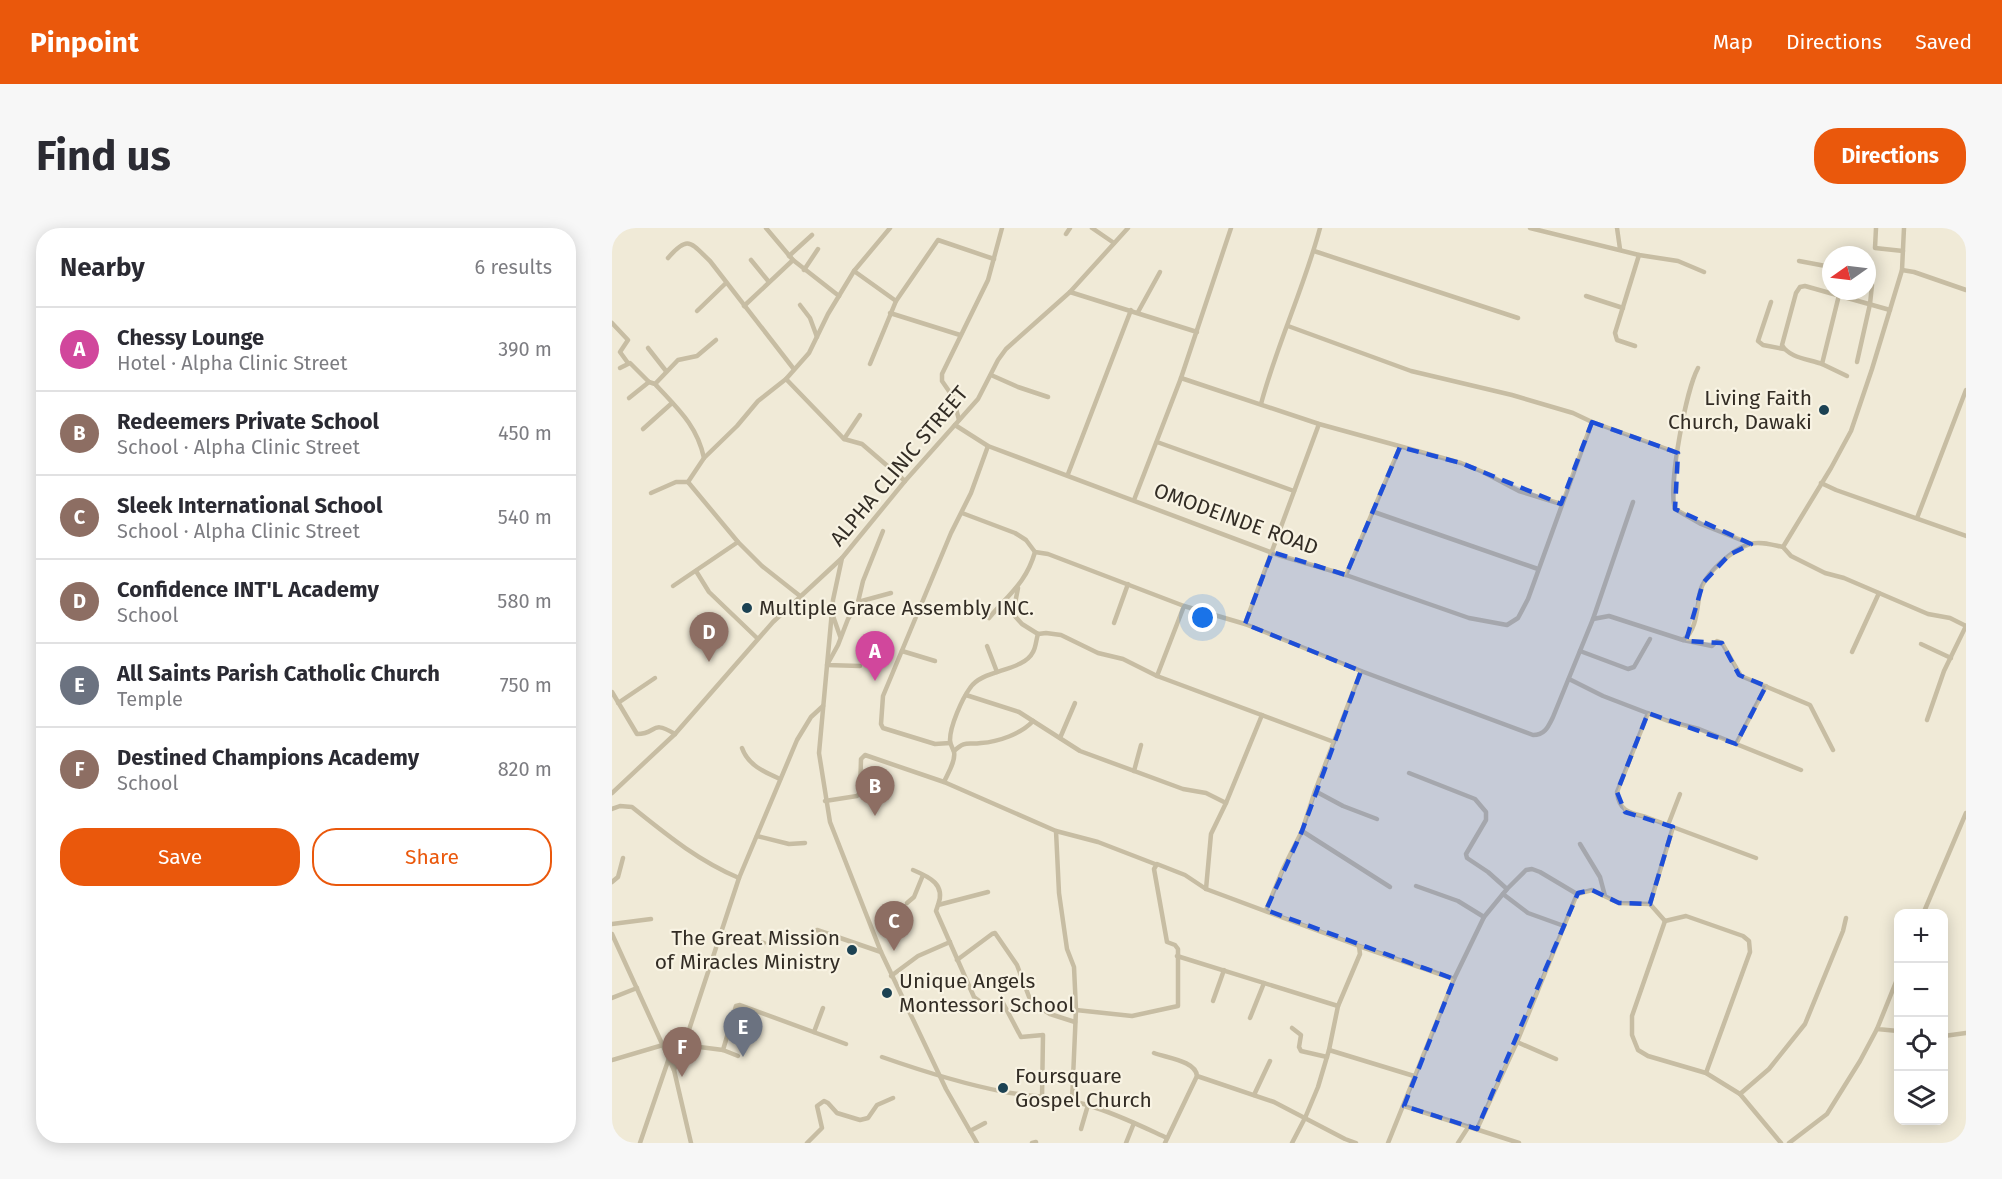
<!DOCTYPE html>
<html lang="en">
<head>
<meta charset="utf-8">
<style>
  body { margin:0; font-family:"Fira Sans",sans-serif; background:#f7f7f7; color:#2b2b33 }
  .controls { position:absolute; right:18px; bottom:18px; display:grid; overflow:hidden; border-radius:12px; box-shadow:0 3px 15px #0003 }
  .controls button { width:54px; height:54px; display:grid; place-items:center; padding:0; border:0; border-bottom:2px solid #e1e1e2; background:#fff; color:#2b2b33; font:30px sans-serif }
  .compass { position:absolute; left:1210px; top:18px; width:54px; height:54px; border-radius:50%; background:#fff; box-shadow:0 3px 15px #0003; rotate:256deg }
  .you { position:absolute; left:591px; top:390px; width:21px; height:21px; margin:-15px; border:4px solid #fff; border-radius:50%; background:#1a73e8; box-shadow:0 0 0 9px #1a73e833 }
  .badge { display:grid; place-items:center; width:39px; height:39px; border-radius:50%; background:#ea580c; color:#fff; font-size:20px; font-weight:700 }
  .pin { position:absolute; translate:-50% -50px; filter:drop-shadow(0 2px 3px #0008) }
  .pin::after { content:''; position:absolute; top:32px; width:21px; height:18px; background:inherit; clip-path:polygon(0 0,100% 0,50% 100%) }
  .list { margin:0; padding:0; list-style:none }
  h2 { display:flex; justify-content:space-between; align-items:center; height:78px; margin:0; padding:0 24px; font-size:26px }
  h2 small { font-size:20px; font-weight:400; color:#7c7c81 }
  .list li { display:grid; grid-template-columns:39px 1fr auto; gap:18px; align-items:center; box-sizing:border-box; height:84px; padding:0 24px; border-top:2px solid #e1e1e2 }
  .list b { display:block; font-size:22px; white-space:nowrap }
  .list p { margin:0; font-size:20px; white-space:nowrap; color:#7c7c81 }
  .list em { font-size:20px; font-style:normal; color:#7c7c81 }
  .actions { display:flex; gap:12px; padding:18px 24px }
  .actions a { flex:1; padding:14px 0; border:2px solid #ea580c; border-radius:24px; text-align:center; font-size:21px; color:#ea580c }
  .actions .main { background:#ea580c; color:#fff }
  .icon { flex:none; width:33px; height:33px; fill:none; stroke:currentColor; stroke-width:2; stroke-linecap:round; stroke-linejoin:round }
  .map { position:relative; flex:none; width:1354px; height:915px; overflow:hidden; border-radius:24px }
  header { display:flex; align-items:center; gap:36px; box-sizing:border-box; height:84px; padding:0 30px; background:#ea580c; color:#fff }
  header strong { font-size:28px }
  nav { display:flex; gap:33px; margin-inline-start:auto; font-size:21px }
  .intro { display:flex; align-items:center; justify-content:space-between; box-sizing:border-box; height:144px; padding:0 36px }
  h1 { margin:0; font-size:42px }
  .button { padding:15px 27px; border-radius:24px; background:#ea580c; color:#fff; font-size:21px; font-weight:700 }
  main { display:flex; gap:36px; padding:0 36px }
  aside { flex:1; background:#fff; border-radius:24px; box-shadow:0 3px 15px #0003 }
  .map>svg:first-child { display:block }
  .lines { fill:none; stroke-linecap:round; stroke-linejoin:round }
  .minor { stroke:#c7bda3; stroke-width:4.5 }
  .marked { fill:#1d4ed8; fill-opacity:0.2; stroke:#1d4ed8; stroke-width:4.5; stroke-dasharray:12 8; stroke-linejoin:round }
  .poi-dot { fill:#1c4253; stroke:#f8f3e3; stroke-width:2 }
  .labels { text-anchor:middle; stroke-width:4.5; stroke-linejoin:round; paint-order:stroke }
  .poi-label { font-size:21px; fill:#332d25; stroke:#f8f3e3; text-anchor:start }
  .street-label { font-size:21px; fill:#332d25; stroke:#f8f3e3 }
</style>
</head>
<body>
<header>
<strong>Pinpoint</strong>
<nav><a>Map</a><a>Directions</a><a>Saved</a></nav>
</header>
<div class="intro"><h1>Find us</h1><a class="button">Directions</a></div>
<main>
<aside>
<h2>Nearby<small>6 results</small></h2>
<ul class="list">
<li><span class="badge" style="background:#d1479c">A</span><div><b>Chessy Lounge</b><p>Hotel · Alpha Clinic Street</p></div><em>390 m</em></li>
<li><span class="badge" style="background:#8d6e63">B</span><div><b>Redeemers Private School</b><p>School · Alpha Clinic Street</p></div><em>450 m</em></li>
<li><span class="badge" style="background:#8d6e63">C</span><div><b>Sleek International School</b><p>School · Alpha Clinic Street</p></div><em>540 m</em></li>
<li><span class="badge" style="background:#8d6e63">D</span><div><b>Confidence INT'L Academy</b><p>School</p></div><em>580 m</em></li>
<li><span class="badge" style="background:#6b7280">E</span><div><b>All Saints Parish Catholic Church</b><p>Temple</p></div><em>750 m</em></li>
<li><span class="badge" style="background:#8d6e63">F</span><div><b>Destined Champions Academy</b><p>School</p></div><em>820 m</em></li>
</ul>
<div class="actions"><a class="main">Save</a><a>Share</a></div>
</aside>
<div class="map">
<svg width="1354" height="915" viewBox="0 0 1354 915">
  <rect width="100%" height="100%" fill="#f0ead7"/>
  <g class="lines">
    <!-- minor -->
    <g class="minor">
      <polyline points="154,0 181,32 227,68"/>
      <polyline points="480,0 502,15"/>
      <polyline points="918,0 1027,27 1066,33 1092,44"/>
      <polyline points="1005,0 1008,21"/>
      <polyline points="1264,0 1263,20 1291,23"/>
      <polyline points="454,6 458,0"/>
      <polyline points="702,23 906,90"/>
      <polyline points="177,28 200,7"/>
      <path d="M56,30C76,7 78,14 98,33L181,140"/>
      <polyline points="139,32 157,54"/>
      <polyline points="1187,33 1219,39"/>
      <polyline points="192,42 206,21"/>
      <polyline points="1290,42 1302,44 1354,62"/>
      <polyline points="242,43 284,73"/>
      <polyline points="458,64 585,104"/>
      <path d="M1227,67L1210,136C1197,131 1177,130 1170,117L1184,65L1188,59L1193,58L1278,82"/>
      <polyline points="974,68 1011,80"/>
      <polyline points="1159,74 1146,113 1151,117 1172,121"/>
      <polyline points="188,77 198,90 205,109"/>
      <polyline points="132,78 181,32"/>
      <polyline points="85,83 114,55"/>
      <polyline points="526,84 548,44"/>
      <polyline points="278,85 348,107"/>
      <polyline points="0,95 16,112 8,124 16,135"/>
      <polyline points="1023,118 1005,112 1003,105 1027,27"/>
      <polyline points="36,120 54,143"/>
      <polyline points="1245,134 1258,76 1260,57 1255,52"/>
      <polyline points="258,136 284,73 326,12 382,31"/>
      <polyline points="1210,136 1235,148"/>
      <path d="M8,140L18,135L37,154L43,156C65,180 85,197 92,230"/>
      <path d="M1086,140C1074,162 1056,257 1063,281L1089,296L1139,316"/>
      <polyline points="379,147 406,159 436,169"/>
      <polyline points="569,150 707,196 849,235 871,244 907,263 949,276"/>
      <polyline points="174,151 232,211 250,216 293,253"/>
      <polyline points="43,156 66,132 85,128 104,112"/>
      <polyline points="17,170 37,154"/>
      <path d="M649,176C665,116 692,60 708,0"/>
      <polyline points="347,192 341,169 330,153 330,146 376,52 390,0"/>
      <polyline points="980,194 1066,225"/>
      <polyline points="343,197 376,218 666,327 734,347 857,390 895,397 906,390 916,371 980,194 961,185 900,167 799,143 676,98"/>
      <polyline points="31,201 60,175"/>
      <polyline points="232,211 248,187"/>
      <polyline points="545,214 682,263"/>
      <polyline points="456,246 519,82"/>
      <polyline points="76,254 92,230 125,198 146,173 174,151 197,125 216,86 242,43 278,0"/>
      <polyline points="76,254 126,314 150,338 188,368"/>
      <polyline points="1209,255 1224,262 1354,308"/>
      <polyline points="39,265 64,254 76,254"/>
      <polyline points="522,272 569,150 619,0"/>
      <polyline points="762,284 926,341"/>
      <path d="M350,285L403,305L414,312L423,324L436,326L572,378L633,396L749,443L921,507C933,507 936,499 941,489L981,391L1021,274"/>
      <polyline points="1305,290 1354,162"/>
      <polyline points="1171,319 1219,240 1239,203 1260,141 1290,42 1292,0"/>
      <polyline points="84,343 97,364 145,410"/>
      <polyline points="734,347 788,219"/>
      <polyline points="61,358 126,314"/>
      <polyline points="406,360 401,386 410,396 426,406 434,405 449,407 486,425 511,431 545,448 722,514"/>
      <polyline points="246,374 279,365"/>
      <polyline points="221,388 228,408"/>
      <path d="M377,390C397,366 414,355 423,324"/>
      <polyline points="981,391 997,388 1071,412 1100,418 1105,413 1110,415 1129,448 1198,477 1221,522"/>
      <polyline points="502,395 516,356"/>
      <polyline points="633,396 707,196"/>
      <path d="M1071,412C1085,403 1085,379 1088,364C1092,346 1121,321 1138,316C1149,313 1161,317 1171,319L1179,328L1213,345L1232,350L1316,386L1338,390L1354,398"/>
      <polyline points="1309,416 1339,430"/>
      <polyline points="375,418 385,444"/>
      <polyline points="290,423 323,433"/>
      <polyline points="968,423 1016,441 1022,439 1038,411"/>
      <polyline points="1240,424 1267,365"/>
      <polyline points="248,438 215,437 226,417 236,391 246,374 251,353 271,303"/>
      <polyline points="545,448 572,378"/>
      <polyline points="957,451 991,468 1056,493 1087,501 1189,542"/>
      <path d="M0,464L25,506C46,506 38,491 63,506"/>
      <polyline points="354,467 407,484 468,523 571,561 594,565 614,575 599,606 594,661"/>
      <polyline points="6,475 43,450"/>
      <path d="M1036,485L1005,564C1007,583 1017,585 1034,589L1144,630"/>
      <polyline points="1315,492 1332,443 1354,398"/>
      <polyline points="448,510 463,475"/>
      <polyline points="338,515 323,516 271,500 269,496 271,468 339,305 359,265 376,218"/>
      <polyline points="1124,516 1154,458"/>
      <path d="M130,520C136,537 152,544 168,551"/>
      <path d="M342,523C354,512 355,517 369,515C386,514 409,506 421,493"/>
      <polyline points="522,543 529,517"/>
      <polyline points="797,545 863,571 874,584 874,592 854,626 855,630 876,644 895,661"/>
      <path d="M332,554C335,547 344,533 342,524C341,520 338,517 338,512C338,498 350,471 358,460C370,441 411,444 421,424C424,419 424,412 426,406"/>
      <polyline points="703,563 731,578 765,591"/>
      <polyline points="0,565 63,506 161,394 230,330"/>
      <polyline points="213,573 245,568 248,565 249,531 253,527 332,554 444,603 486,614 543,636"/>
      <polyline points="614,575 650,487"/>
      <path d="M0,581L8,578L20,579C55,607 85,632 127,650"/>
      <polyline points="1056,597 1068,566"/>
      <polyline points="444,603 447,665 455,721 462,739 464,782 460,873"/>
      <polyline points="690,603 778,659"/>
      <polyline points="145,608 177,616 193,615"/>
      <polyline points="968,616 988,649 993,668"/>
      <path d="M301,642C318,649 334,657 326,677"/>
      <polyline points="0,654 6,649 11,630"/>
      <polyline points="804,658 846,673 872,689"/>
      <polyline points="376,664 326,677 324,683 362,769 374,778 390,773 409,809 431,807 430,871"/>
      <polyline points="891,666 916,685 952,698"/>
      <polyline points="295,675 302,669 311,647"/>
      <polyline points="654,682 671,641 690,603 703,563 749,443"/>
      <polyline points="1311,686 1354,585"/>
      <polyline points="1053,693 1020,788 1020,807 1026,822 1036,828 1094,845 1128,866"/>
      <polyline points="1053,693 1074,688 1131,708 1137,713 1138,724 1094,845"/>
      <polyline points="1053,693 1038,676 1061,599"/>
      <polyline points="0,696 39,691"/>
      <polyline points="205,702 269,724"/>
      <polyline points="109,705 152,715"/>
      <polyline points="0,706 62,842 79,915"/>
      <polyline points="565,728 726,778"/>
      <polyline points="345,732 380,706 383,705 405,737 419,774 438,786 463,794"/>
      <polyline points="279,748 306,728 338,714"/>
      <polyline points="1286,749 1265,801 1286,803"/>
      <polyline points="0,770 25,760"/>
      <polyline points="601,773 612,742"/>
      <polyline points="464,782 520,788 566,778 566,721 563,717 555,714 542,641 545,636 573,647 594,661 747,718 842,751"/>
      <polyline points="638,790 652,755"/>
      <polyline points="680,800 689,807 687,819 689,823 715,829"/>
      <polyline points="202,804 211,780"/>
      <polyline points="1332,808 1354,805"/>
      <polyline points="905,814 944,831"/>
      <polyline points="72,817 111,822 126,828"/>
      <polyline points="111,822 124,778 128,777 234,816"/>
      <polyline points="717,822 802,848"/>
      <path d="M542,825C555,830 584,833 585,848L553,915"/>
      <path d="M270,829C310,843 351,856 393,864C420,869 449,869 475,877C503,885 529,898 555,910"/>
      <polyline points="0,832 51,817"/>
      <polyline points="62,842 72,817 127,650 185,512 199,489 211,478"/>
      <polyline points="585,848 662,874 733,911 744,915"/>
      <polyline points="642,867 658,833"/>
      <polyline points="792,878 907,915"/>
      <polyline points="469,901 476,877"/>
      <polyline points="865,901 905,814 965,666 980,662 1007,675 1038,676"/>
      <polyline points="358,903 373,895"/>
      <polyline points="28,915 57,830"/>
      <polyline points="195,915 210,900 205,878 212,873 216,875 225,885 248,892 256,890 265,877 281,870"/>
      <polyline points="365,915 334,861 269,724 218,594 207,525 221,372 230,330 293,253 366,171 386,132 394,121 458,64 516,0"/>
      <polyline points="420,915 424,914"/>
      <polyline points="514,915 522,895"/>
      <polyline points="680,915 693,890 706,859 717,822 726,778 748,726 747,718"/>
      <polyline points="776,915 842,751 872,689 895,661 914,642 920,641 928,644 965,666"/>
      <polyline points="846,915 857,898"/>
      <polyline points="1169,915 1128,866 1157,841 1193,796 1231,703 1234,690"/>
      <polyline points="1177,915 1215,886 1248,833 1265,801"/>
    </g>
  </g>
  <!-- marked area -->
  <path class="marked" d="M980,194L1066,225L1063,281L1139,316L1117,327L1091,355L1074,413L1110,415L1127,447L1154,458L1124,516L1036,485L1005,564L1013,584L1061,599L1038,676L1007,675L980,662L966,665L865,901L792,878L842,751L654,682L690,603L749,443L633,396L660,324L734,347L788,219L849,235L949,276Z"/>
  <!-- markers -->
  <g class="poi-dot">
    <circle cx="1212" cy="182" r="6"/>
    <circle cx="135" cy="380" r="6"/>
    <circle cx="240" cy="722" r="6"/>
    <circle cx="275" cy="765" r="6"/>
    <circle cx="391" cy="860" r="6"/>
  </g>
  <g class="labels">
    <!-- poi labels -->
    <g class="poi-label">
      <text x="1200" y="177" text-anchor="end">Living Faith<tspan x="1200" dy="24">Church, Dawaki</tspan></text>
      <text x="147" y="387">Multiple Grace Assembly INC.</text>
      <text x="228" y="717" text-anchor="end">The Great Mission<tspan x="228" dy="24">of Miracles Ministry</tspan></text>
      <text x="287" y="760">Unique Angels<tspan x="287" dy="24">Montessori School</tspan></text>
      <text x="403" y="855">Foursquare<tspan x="403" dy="24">Gospel Church</tspan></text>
    </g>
    <!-- street labels -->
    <g class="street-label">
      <text transform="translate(287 238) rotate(-50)" y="7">ALPHA CLINIC STREET</text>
      <text transform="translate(624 291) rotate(20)" y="7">OMODEINDE ROAD</text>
    </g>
  </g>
</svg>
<div class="controls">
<button>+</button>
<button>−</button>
<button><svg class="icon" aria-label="locate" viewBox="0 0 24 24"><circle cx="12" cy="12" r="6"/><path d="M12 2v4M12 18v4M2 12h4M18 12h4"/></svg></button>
<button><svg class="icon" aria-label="layers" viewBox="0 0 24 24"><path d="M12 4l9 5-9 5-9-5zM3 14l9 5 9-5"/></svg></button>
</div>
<svg class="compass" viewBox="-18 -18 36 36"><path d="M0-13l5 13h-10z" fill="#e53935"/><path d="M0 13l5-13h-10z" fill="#7c7c81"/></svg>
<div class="you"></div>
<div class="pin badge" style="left:263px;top:453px;background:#d1479c">A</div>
<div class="pin badge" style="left:263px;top:588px;background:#8d6e63">B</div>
<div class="pin badge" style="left:282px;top:723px;background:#8d6e63">C</div>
<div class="pin badge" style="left:97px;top:434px;background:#8d6e63">D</div>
<div class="pin badge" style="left:131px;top:829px;background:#6b7280">E</div>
<div class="pin badge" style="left:70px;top:849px;background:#8d6e63">F</div>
</div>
</main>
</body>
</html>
